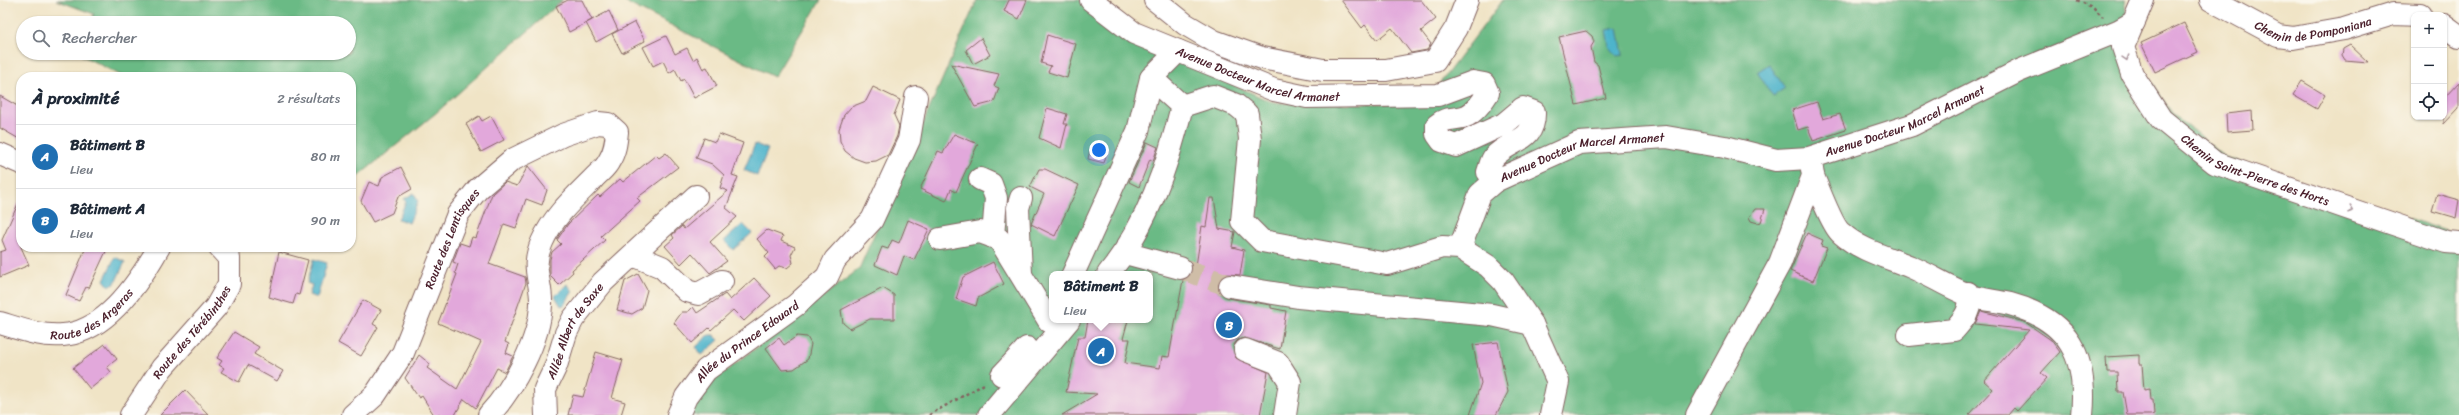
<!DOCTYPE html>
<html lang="fr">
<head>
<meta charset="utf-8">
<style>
  body { margin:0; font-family:Sriracha,sans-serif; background:#f6f6f7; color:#1f2937 }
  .controls { position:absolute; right:12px; top:12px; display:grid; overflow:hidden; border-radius:8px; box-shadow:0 1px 3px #0004 }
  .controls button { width:36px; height:36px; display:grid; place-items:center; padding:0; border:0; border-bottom:1px solid #e0e1e3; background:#fff; color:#1f2937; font:20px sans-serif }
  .you { position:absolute; left:1099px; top:150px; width:14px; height:14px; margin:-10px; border:3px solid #fff; border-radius:50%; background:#1a73e8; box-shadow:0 0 0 6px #1a73e833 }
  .badge { display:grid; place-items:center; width:26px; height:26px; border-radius:50%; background:#1f6fb2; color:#fff; font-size:13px; font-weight:700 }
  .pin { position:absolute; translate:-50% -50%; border:2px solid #fff; box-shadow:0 1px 4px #0006 }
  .popup { position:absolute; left:1049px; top:271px; width:104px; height:52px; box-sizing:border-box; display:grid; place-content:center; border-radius:8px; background:#fff; filter:drop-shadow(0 1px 3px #0005); font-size:13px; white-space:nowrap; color:#747a83 }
  .popup b { font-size:15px; color:#1f2937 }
  .popup::after { content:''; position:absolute; left:50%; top:100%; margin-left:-8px; border:8px solid transparent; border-top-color:#fff }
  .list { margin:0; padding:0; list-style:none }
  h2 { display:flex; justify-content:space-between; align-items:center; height:52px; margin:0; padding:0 16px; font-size:17px }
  h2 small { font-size:13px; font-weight:400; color:#747a83 }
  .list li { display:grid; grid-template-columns:26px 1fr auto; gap:12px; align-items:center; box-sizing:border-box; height:64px; padding:0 16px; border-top:1px solid #e0e1e3 }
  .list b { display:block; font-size:15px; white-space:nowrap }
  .list p { margin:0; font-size:13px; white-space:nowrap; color:#747a83 }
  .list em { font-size:13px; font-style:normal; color:#747a83 }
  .icon { flex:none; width:22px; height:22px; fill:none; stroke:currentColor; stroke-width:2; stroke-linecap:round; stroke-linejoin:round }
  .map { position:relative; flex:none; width:2459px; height:415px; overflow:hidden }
  .search { position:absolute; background:#fff; box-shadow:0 1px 3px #0004; left:16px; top:16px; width:340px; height:44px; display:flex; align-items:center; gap:10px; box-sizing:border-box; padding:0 14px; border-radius:22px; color:#747a83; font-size:15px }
  .panel { position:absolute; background:#fff; box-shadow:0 1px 3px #0004; left:16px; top:72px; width:340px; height:180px; border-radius:16px }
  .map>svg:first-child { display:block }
  .forest { fill:#6bba85; stroke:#5a6c58; fill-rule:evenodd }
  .water { fill:#4db4cb; stroke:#4c6a7b }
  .building { fill:#e2a8db }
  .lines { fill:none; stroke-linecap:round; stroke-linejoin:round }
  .minor-tunnel { stroke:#cfbda7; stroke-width:22; stroke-dasharray:22 11; stroke-linecap:butt }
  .minor-casing { stroke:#846461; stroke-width:24 }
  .path { stroke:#846461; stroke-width:2.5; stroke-dasharray:3 3; stroke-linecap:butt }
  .minor { stroke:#fff; stroke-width:22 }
  .oneway { stroke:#ae9aa0 }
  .labels { text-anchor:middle; stroke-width:3; stroke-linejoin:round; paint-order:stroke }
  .street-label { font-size:12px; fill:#4a1f2b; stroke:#fbf7ec }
</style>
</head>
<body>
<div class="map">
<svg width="2459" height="415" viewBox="0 0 2459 415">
  <rect width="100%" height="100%" fill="#fbf7ec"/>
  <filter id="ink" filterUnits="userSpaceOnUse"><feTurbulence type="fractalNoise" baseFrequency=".025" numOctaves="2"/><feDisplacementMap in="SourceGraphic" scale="8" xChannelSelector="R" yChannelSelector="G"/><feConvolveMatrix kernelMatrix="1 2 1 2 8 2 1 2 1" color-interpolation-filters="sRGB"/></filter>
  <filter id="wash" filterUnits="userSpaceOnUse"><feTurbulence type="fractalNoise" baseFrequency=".012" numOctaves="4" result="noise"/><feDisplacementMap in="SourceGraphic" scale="16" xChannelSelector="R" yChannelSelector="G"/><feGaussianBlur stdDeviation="0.9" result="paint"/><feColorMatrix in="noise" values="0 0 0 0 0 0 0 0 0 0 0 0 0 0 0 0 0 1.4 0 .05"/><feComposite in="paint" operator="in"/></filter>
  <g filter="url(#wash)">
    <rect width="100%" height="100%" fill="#f0e4c6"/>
    <!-- forest -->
    <g class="forest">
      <polygon points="56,0 563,0 436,113 351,182 351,77 124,77 81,55 81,53 349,53 349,23 91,23 94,14"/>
      <polygon points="621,0 821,0 774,77"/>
      <path d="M977,0H1080L1131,39L1274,103L1424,104L1503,0H2125L2133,46L2142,68L2172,113L2225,157L2449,232L2459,233V415H690L701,390L859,269ZM1052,274H1150V320H1052Z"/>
    </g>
    <!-- water -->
    <g class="water">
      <polygon points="1618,28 1623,55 1617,56 1609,46 1606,30"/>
      <polygon points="1769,64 1785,88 1773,96 1757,72"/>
      <polygon points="755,144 768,149 757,176 744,170"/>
      <polygon points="414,193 418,202 409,223 398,219 406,202 404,199"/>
      <polygon points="743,224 752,233 733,250 724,241"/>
      <polygon points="115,257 125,262 114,285 111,284 109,286 104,280"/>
      <polygon points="314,259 327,263 317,298 309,295 312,285 307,283"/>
      <polygon points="567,284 573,291 564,305 561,306 555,296"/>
      <polygon points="709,335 714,335 719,340 702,355 696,347"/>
    </g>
    <g id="blocks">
      <!-- building -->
      <g class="building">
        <polygon points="568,0 582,0 592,20 569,32 556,6"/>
        <polygon points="1009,0 1027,0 1019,19 1004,11"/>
        <polygon points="1341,0 1421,0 1436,19 1421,31 1431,44 1427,50 1411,53 1392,28 1377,40 1365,25 1362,28"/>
        <polygon points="609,11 618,30 596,42 586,23"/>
        <polygon points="635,22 645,41 622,53 612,34"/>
        <polygon points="2184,23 2198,52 2155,72 2141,43"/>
        <polygon points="1586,31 1592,36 1594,42 1591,47 1594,62 1598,65 1606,98 1576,105 1559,37"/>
        <polygon points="1047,35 1076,44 1067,78 1048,72 1051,66 1041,63"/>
        <polygon points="666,36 675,54 687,48 693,60 697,57 703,69 707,67 717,86 694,98 684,79 681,81 675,69 669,73 663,61 653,66 643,47"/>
        <polygon points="981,38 990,55 973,64 966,50"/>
        <polygon points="2350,45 2368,62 2345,60 2342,55 2343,49"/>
        <polygon points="951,64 999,74 994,86 999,88 994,102 975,107"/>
        <polygon points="2302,81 2325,95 2317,109 2293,95"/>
        <polygon points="2459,82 2459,108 2444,124 2444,98"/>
        <polygon points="873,87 900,100 894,115 899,126 897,136 888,155 876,161 865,162 854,158 845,151 840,141 839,129 844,115 851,107 866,101"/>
        <polygon points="0,96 21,108 21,140 0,128"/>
        <polygon points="1817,102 1823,119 1840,114 1846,130 1813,141 1808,127 1798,130 1792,110"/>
        <polygon points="1047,108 1067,114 1064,124 1067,124 1061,148 1039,138"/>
        <polygon points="2252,111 2253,130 2227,132 2226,114"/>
        <polygon points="479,116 482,121 491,116 504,140 481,152 466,124"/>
        <polygon points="719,134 743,143 732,175 738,177 726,208 737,217 710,242 727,261 710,273 692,253 681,264 665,246 674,238 672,235 682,226 684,229 728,191 720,188 724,175 712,164 696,158 704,138 715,142"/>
        <polygon points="954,134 978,144 956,192 951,189 946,201 920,189 938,151 943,153"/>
        <polygon points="1147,142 1158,147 1153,161 1150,159 1139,187 1129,182"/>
        <polygon points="1091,144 1108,148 1104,163 1088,159"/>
        <polygon points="666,153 678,167 637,198 640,201 601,236 605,240 572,270 573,272 559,285 550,276 550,259 552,252 561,244 557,240 568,224 598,195 600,197 620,179 623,182 656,155 659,158"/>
        <polygon points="528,166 547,190 542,205 526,199 516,228 504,224 489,264 525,277 526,283 505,342 509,344 506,353 513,356 505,372 497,368 476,408 464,399 455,415 434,415 422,396 419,398 405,378 419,355 430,364 427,368 457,389 481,342 438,323 457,274 455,273 458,264 453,262 460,243 469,246 472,237 476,238 492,194 505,182 517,186"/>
        <polygon points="401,167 412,189 398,197 392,213 373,222 361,201 369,182 379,186 382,177"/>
        <polygon points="1039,169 1045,169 1079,185 1055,236 1031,224 1044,194 1030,187"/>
        <polygon points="2437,194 2459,200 2456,218 2432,211"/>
        <polygon points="21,197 21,247 29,265 0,277 0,252 6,250 2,240"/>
        <polygon points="1210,198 1214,198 1219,229 1235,232 1232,247 1244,250 1240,275 1226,274 1221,278 1218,284 1218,291 1228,298 1271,305 1271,308 1286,311 1280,349 1244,338 1238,340 1233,346 1236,358 1268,372 1260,415 1062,415 1097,394 1066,392 1078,337 1085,337 1088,320 1128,320 1123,339 1130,339 1125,363 1160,368 1162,356 1169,357 1183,280 1192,272 1195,273 1202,226 1206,227"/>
        <polygon points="1755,209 1765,209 1761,222 1758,223 1751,221 1749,217"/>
        <polygon points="908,220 929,229 914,260 904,256 897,275 875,265 882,247 888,249 892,240 899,243"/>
        <polygon points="767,230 783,236 781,241 795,247 791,255 793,263 787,268 779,266 775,269 765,257 769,253 757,239"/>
        <polygon points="1807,233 1823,240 1821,246 1827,248 1813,281 1790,271"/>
        <polygon points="86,247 108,247 89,288 86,287 79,301 66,295"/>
        <polygon points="279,252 308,260 299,295 296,294 293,304 269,297"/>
        <polygon points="993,262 1004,284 978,298 976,306 956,299 963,277"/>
        <polygon points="638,274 647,290 642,308 632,314 617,310 625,281"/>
        <polygon points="754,278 771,296 744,321 733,310 711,330 709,328 692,343 674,323 682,312 688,312 693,307 697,313 725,294 730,300"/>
        <polygon points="883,288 894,295 894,319 870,319 850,329 843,323 841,310"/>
        <polygon points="363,300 381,310 373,324 378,327 361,356 338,343"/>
        <polygon points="1981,311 2025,322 2051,340 2060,352 2041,373 2047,378 2017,411 2014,408 2008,415 1969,415 1993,389 1984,381 2029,330 1975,324"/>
        <polygon points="234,332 259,347 254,354 283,371 277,381 248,365 239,382 221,372 224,368 219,365 222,361 217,358"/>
        <polygon points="797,336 807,337 811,344 808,359 794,369 782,370 766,348 779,338 784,345"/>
        <polygon points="1498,342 1508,392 1496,415 1470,415 1481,383 1473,345"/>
        <polygon points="105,344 117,359 107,367 111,372 90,389 73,368"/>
        <polygon points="596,352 623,360 612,398 625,402 621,415 568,415 573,395 583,397"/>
        <polygon points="2139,355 2139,364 2142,364 2144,390 2150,389 2151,400 2153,400 2154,414 2151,415 2127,415 2123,392 2118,392 2117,372 2107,372 2106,357"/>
        <polygon points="185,390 209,415 160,415"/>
      </g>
    </g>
  </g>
  <g filter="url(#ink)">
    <use href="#blocks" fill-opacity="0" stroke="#846461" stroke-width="1"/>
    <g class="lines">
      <!-- minor-tunnel -->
      <polyline class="minor-tunnel" points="1180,268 1230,286"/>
      <!-- minor casing -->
      <g class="minor-casing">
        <g id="minor">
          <path id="s1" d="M1091,0L1134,33L1274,90L1307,97L1438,95L1473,82L1484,84L1488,93C1483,101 1473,115 1463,117C1452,120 1446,117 1437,125V134L1442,141L1456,146L1504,124L1523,108L1534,112C1535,143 1510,139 1494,157C1491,160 1490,167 1488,172L1495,181L1579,143L1666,137L1725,147L1776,160L1809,158L1912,125L2019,71L2118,31L2134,22"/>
          <polyline points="1155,0 1185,24 1214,41 1262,58 1323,70 1386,70 1435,61 1456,28 1467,0"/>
          <path id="s2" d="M2143,0L2123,47L2132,74L2161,119L2215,163L2446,242L2459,243"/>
          <path id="s3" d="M2211,0L2278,36L2293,38L2344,29L2393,14L2420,15"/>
          <polyline points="2444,25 2459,36"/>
          <polyline points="1182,106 1213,96 1236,105 1247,114 1250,139 1242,221 1262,241 1387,264 1442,247 1460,248 1488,266 1503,281 1532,324 1558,382 1551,415"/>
          <polyline points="0,154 21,163"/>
          <path d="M1813,176C1818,188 1833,227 1841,233C1861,251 1887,257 1911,267C1932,276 1953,290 1974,297C1986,300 1998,301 2010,304C2069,320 2088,357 2082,415"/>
          <polyline points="980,179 991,184 996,198 993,237"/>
          <polyline points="1021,198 1018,208 1021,274"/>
          <polyline points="940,239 980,232 999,239 1049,321"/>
          <polyline points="1460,248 1480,194 1495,181"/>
          <polyline points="1125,253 1180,268"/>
          <polyline points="633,255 662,267 687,291 698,294 722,281"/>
          <polyline points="1073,274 1138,131 1151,78 1178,51"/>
          <path d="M1108,274C1147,226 1168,165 1182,106L1151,78"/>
          <polyline points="1230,286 1298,297 1492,315 1532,324"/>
          <path id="s4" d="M0,323C20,329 41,337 63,335C106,332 140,281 159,247"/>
          <path d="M1909,335L1954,330C1964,319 1973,309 1968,293"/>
          <polyline points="1245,350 1278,363 1290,382 1285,415"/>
          <polyline points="1002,375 1027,348"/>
          <path id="s5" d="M131,415L162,368L216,307L229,284V258L219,247"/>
          <path id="s6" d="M353,415L375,395L403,353L458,214L478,189L512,160L563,135L598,123L608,124L617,132C616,142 615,152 609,161C606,168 598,173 593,179C574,198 553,217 542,242C530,269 542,280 541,304C540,340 513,389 489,415"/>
          <path id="s7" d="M546,415L545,389L556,366L566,333L573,319L603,282L696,196"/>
          <path id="s8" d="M678,415L686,397L706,370L796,305L827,277L835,260L872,220L909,140L916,97"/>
          <polyline points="989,415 1069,320"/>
          <polyline points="1697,415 1780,263 1813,176 1812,169"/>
        </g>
      </g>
      <!-- path -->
      <g class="path">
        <polyline points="2077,0 2094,8 2103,17"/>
        <polyline points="929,415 986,383"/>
      </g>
      <!-- minor -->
      <use href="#minor" class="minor"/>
    </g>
    <!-- one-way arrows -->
    <defs><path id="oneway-chevron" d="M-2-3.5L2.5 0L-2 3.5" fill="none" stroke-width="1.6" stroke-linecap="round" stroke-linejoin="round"/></defs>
    <g class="oneway">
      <use href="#oneway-chevron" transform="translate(2126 58) rotate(72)"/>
      <use href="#oneway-chevron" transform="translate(2351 210) rotate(19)"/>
    </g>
  </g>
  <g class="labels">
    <!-- street labels -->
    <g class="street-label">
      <text dy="4" stroke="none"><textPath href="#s3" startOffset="111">Chemin de Pomponiana</textPath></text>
      <text dy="4" stroke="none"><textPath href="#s1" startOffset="186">Avenue Docteur Marcel Armanet</textPath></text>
      <text dy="4" stroke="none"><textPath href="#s1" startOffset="1133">Avenue Docteur Marcel Armanet</textPath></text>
      <text dy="4" stroke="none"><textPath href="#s1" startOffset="797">Avenue Docteur Marcel Armanet</textPath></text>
      <text dy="4" stroke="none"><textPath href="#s2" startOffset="242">Chemin Saint-Pierre des Horts</textPath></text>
      <text dy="4" stroke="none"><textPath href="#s6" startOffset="205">Route des Lentisques</textPath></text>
      <text dy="4" stroke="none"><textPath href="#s4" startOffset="100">Route des Argeras</textPath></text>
      <text dy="4" stroke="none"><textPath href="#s5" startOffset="103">Route des Térébinthes</textPath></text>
      <text dy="4" stroke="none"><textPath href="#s7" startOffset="92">Allée Albert de Saxe</textPath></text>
      <text dy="4" stroke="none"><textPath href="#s8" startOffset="103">Allée du Prince Edouard</textPath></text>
    </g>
  </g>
</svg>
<div class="controls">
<button>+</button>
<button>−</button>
<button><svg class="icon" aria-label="locate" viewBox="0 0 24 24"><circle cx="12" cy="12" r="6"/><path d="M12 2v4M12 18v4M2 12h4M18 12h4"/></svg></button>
</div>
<div class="you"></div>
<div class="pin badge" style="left:1101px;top:351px">A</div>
<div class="popup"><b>Bâtiment B</b>Lieu</div>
<div class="pin badge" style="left:1229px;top:325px">B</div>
<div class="search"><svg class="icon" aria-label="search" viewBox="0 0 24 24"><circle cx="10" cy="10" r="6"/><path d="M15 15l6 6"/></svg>Rechercher</div>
<section class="panel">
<h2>À proximité<small>2 résultats</small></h2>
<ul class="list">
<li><span class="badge">A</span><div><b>Bâtiment B</b><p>Lieu</p></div><em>80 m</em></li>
<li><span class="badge">B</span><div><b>Bâtiment A</b><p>Lieu</p></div><em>90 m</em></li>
</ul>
</section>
</div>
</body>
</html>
